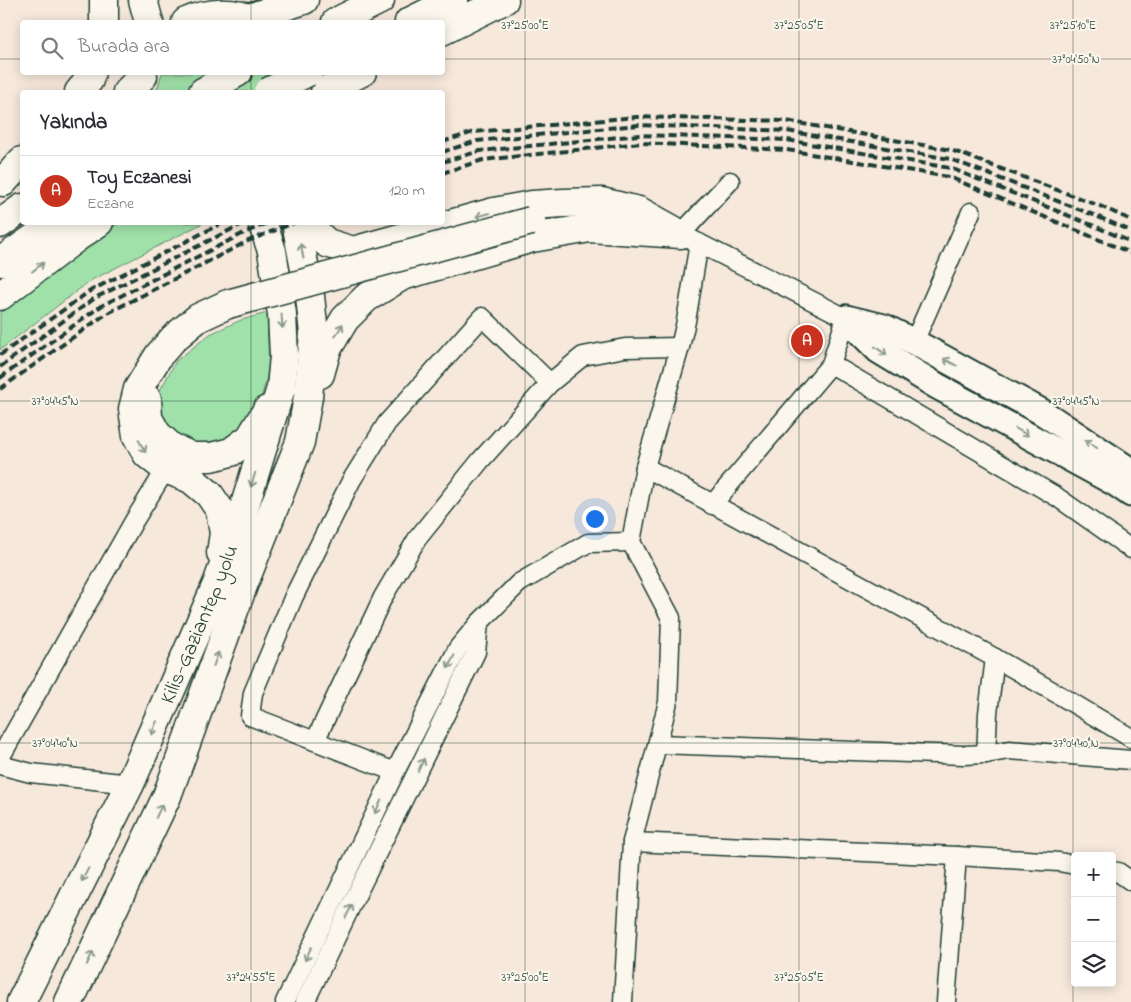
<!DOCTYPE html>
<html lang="tr">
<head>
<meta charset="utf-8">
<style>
  body { margin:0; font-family:"Indie Flower",sans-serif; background:#f2f2f3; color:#2b2b33 }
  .controls { position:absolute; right:15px; bottom:15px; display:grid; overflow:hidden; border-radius:5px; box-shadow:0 2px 12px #0003 }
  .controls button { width:45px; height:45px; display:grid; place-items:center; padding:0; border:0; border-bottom:1px solid #e1e1e2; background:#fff; color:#2b2b33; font:25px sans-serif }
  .you { position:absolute; left:594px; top:518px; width:18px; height:18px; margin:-12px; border:4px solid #fff; border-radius:50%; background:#1a73e8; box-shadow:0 0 0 8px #1a73e833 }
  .badge { display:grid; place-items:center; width:32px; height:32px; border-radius:50%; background:#c8321e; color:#fff; font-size:16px; font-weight:700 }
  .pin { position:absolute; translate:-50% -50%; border:2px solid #fff; box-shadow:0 1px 5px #0006 }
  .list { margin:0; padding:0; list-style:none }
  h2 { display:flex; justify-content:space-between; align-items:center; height:65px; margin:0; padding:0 20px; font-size:21px }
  h2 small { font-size:16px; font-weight:400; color:#7c7c81 }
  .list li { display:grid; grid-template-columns:32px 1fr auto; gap:15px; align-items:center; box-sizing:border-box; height:70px; padding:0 20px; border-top:1px solid #e1e1e2 }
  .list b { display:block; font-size:19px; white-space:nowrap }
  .list p { margin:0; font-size:16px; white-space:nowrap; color:#7c7c81 }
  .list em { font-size:16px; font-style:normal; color:#7c7c81 }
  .icon { flex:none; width:28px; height:28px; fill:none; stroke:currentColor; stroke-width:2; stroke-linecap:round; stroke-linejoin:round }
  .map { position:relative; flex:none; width:1131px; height:1002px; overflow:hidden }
  .search { position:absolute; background:#fff; box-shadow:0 2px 12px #0003; left:20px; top:20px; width:425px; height:55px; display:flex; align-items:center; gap:12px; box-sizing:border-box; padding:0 18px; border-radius:5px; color:#7c7c81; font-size:19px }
  .panel { position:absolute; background:#fff; box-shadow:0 2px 12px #0003; left:20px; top:90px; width:425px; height:135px; border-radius:5px }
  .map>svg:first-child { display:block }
  .green { fill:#a0e0a9; stroke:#608e6e }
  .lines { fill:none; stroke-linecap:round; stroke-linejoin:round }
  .street-casing { stroke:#1f3d34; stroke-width:21 }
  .secondary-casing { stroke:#1f3d34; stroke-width:29 }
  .primary-casing { stroke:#1f3d34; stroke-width:31 }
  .highway-casing { stroke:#1f3d34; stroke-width:31 }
  .street { stroke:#fbf7ec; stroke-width:18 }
  .secondary { stroke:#fbf7ec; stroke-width:25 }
  .primary { stroke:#fbf7ec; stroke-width:28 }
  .highway { stroke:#fbf7ec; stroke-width:28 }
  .rail { stroke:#1f3d34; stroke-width:4; stroke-dasharray:8 4; stroke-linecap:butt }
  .highway-bridge-casing { stroke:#1f3d34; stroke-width:31; stroke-linecap:butt }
  .highway-bridge { stroke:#fbf7ec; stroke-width:28 }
  .oneway { stroke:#8d9a90 }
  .ticks { fill:none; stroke:#1f3d34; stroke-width:1; stroke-opacity:0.45 }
  .labels { text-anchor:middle; stroke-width:4; stroke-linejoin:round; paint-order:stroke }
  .street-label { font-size:21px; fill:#1f3d34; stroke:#fbf7ec }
  .ticks-label { font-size:12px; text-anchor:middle; fill:#1f3d34; stroke:#fbf7ec; stroke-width:4; stroke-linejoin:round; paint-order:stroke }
</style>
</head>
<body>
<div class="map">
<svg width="1131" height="1002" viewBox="0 0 1131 1002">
  <rect width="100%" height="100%" fill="#f6e8db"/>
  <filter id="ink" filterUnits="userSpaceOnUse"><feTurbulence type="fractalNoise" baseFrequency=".02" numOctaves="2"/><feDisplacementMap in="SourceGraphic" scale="10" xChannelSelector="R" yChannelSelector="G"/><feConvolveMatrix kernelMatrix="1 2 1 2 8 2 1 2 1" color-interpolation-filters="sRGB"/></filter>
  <g filter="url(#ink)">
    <!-- green -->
    <g class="green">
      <polygon points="283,72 288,92 157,92 157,89 162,73"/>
      <polygon points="119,223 203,223 90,281 0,350 0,313 80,248"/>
      <polygon points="267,313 269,369 256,418 233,444 205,449 178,439 163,421 158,394 176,361 210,334 241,320"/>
    </g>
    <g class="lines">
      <!-- street casing -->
      <g class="street-casing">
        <g id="street">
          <polyline points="914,342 971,212"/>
          <polyline points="831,364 1057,497 1131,549"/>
          <polyline points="645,467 995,658 1061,696 1131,738"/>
          <polyline points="712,505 831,364 846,318 681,234 730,181"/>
          <polyline points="315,741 383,597 417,539 480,461 550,383 583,356 625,348 680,347"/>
          <polyline points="658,744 964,755 986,754 1009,750 1131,760"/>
          <polyline points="986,754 988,713 995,658"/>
          <polyline points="0,758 134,521 166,469"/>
          <polyline points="0,765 31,773 130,784"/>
          <polyline points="395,772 250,716 253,693 294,596 351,481 387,423 482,317 550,383"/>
          <polyline points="632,842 957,856 1059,862 1075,865"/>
          <polyline points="1112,871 1118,872 1131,881"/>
          <polyline points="285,1002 395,772 458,648 479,623 519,583 588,543 631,542"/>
          <polyline points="305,1002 351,906 476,652 479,623"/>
          <polyline points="623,1002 632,842 668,702 671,618 631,542 645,467 680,347 686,321 699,243"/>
          <polyline points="946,1002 957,856"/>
        </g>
      </g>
      <!-- secondary casing -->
      <g class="secondary-casing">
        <g id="secondary">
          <polyline points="846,318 878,350 937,386 1115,483 1131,494"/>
          <polyline points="846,318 884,327 914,342 1042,412 1131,471"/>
        </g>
      </g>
      <!-- primary casing -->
      <g class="primary-casing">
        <polyline id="primary" points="143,0 149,22"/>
      </g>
      <!-- highway casing -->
      <g class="highway-casing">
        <g id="highway">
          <polyline points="249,18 304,0"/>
          <polyline points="104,22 104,0"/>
          <path d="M186,22C208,12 235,10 257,22"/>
          <polyline points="336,22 380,0"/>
          <polyline points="409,22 454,0"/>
          <polyline points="442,31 504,0"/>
          <polyline points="79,92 89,80 91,72"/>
          <polyline points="127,92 143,76"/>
          <polyline points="203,92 238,72"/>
          <polyline points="325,92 326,90 362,72"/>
          <polyline points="3,182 22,161"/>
          <polyline points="308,222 311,228 327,243 353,251 494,212 532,205 563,203 602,202 639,211 673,230"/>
          <polyline points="0,224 22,208"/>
          <polyline points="0,262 57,222"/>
          <polyline points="0,296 76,238 99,222"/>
          <polyline points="320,374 327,349 345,319 366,298 402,276 532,238 590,228 681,234"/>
          <polyline points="147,399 148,418 157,434 171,447 192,457 211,457 231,452 250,438 267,410"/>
          <polyline points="221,553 224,533 220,510 209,494 191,479 166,469 147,454 137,436 133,409 138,389 159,355 174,338 198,318 228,304"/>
          <path id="s1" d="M21,1002L130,784L217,584L240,521L281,388L284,356L282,314L272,251L262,222"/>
          <polyline points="69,1002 167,796 244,583 300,442 308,397 314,334 310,296 296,222"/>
        </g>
      </g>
      <!-- street -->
      <use href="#street" class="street"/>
      <!-- secondary -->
      <use href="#secondary" class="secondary"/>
      <!-- primary -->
      <use href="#primary" class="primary"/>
      <!-- highway -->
      <use href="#highway" class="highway"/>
      <!-- rail -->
      <g class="rail">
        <polyline points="442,142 474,132 636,117 786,121 951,150 1100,206 1131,220"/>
        <polyline points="442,152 477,141 638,125 787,131 950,159 1096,216 1131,231"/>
        <polyline points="442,162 480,151 639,135 787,140 950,168 1092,225 1131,242"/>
        <polyline points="442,173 483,160 641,143 787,150 949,177 1131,253"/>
        <polyline points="0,355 90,291 224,222"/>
        <polyline points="0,367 95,298 246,222"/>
        <polyline points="0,378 101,306 244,233 270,222"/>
        <polyline points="0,389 106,314 248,241 296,222"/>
      </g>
      <!-- highway-bridge casing -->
      <g class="highway-bridge-casing">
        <g id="highway-bridge">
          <polyline points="268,92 308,72"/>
          <polyline points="228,304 531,221"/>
        </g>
      </g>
      <!-- highway-bridge -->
      <use href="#highway-bridge" class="highway-bridge"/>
    </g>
    <!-- one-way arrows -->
    <defs><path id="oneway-shaft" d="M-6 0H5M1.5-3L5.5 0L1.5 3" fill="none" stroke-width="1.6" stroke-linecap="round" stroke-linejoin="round" transform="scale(1.25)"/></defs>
    <g class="oneway">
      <use href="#oneway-shaft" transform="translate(483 215) rotate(164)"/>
      <use href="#oneway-shaft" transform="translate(302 251) rotate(-102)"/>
      <use href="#oneway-shaft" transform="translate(38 267) rotate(-38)"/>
      <use href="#oneway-shaft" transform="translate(282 321) rotate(86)"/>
      <use href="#oneway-shaft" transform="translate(339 330) rotate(-59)"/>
      <use href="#oneway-shaft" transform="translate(881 351) rotate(36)"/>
      <use href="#oneway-shaft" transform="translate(950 362) rotate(-152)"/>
      <use href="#oneway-shaft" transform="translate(1022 432) rotate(29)"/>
      <use href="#oneway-shaft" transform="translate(1091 444) rotate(-146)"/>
      <use href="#oneway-shaft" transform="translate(142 446) rotate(61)"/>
      <use href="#oneway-shaft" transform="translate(253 480) rotate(107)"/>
      <use href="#oneway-shaft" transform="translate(216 659) rotate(-70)"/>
      <use href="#oneway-shaft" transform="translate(451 662) rotate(117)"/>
      <use href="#oneway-shaft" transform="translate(154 728) rotate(113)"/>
      <use href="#oneway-shaft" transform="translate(421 765) rotate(-64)"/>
      <use href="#oneway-shaft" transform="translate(378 807) rotate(116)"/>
      <use href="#oneway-shaft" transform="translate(159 811) rotate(-65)"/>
      <use href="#oneway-shaft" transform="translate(85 875) rotate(117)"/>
      <use href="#oneway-shaft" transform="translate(349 911) rotate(-64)"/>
      <use href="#oneway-shaft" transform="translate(308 954) rotate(115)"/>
      <use href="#oneway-shaft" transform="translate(90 958) rotate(-65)"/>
    </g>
  </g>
  <!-- ticks -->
  <path class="ticks" d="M251,0V22M525,0V1002M799,0V1002M1073,0V1002M0,59H22M442,59H1131M251,72V92M251,222V1002M0,401H1131M0,743H1131"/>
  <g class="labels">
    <!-- street labels -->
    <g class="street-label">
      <text dy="7" stroke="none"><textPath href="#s1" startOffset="418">Kilis-Gaziantep yolu</textPath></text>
    </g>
  </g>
  <g class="ticks-label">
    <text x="525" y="29">37°25'00"E</text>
    <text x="799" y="29">37°25'05"E</text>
    <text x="1073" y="29">37°25'10"E</text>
    <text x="1076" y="63">37°04'50"N</text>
    <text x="55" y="405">37°04'45"N</text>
    <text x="1076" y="405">37°04'45"N</text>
    <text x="55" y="747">37°04'40"N</text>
    <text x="1076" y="747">37°04'40"N</text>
    <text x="251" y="981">37°24'55"E</text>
    <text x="525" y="981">37°25'00"E</text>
    <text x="799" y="981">37°25'05"E</text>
  </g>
</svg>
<div class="controls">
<button>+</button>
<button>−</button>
<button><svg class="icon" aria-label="layers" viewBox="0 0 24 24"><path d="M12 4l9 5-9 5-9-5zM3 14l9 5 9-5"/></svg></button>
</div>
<div class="you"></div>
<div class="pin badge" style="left:807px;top:341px">A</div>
<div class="search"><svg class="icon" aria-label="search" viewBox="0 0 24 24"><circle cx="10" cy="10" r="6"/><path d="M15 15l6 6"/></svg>Burada ara</div>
<section class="panel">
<h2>Yakında<small></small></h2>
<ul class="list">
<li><span class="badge">A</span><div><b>Toy Eczanesi</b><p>Eczane</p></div><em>120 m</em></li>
</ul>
</section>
</div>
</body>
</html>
